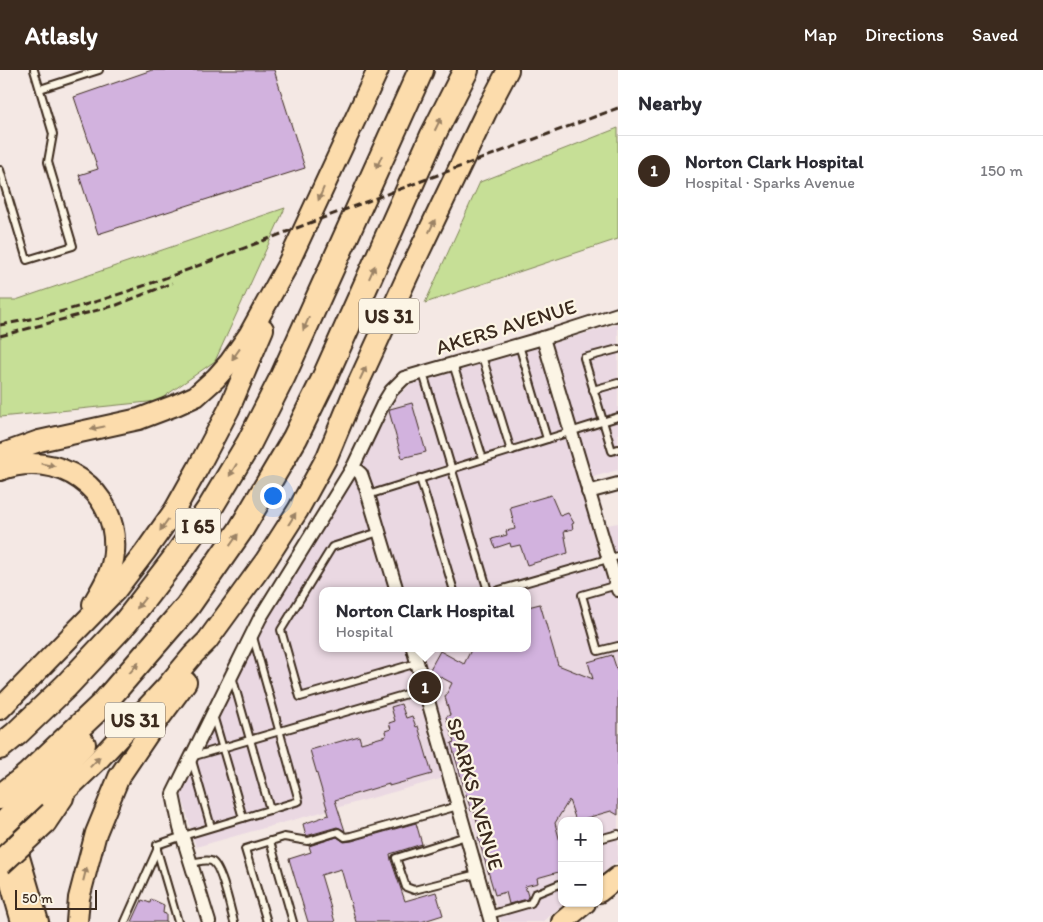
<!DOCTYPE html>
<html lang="en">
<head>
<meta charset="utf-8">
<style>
  body { margin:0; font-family:Itim,sans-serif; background:#f7f7f7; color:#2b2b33 }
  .controls { position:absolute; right:15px; bottom:15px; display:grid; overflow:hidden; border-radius:10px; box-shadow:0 1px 4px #0004 }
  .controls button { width:45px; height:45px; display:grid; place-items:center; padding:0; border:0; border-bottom:1px solid #e1e1e2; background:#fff; color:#2b2b33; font:25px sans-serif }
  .scale { position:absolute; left:15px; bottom:12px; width:82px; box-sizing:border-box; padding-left:5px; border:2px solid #3b2a1e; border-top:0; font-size:14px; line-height:18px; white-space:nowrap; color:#3b2a1e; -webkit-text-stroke:4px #fcf5e5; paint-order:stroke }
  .you { position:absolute; left:272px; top:425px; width:18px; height:18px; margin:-12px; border:4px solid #fff; border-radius:50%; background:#1a73e8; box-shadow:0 0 0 8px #1a73e833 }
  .badge { display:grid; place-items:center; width:32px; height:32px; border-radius:50%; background:#3b2a1e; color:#fff; font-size:16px; font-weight:700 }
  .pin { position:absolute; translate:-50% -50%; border:2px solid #fff; box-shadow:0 1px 5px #0006 }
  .popup { position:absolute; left:319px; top:517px; width:212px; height:65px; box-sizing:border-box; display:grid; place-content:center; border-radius:10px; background:#fff; filter:drop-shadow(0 1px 4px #0005); font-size:16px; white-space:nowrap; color:#7c7c81 }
  .popup b { font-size:19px; color:#2b2b33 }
  .popup::after { content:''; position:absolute; left:50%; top:100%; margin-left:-10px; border:10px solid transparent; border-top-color:#fff }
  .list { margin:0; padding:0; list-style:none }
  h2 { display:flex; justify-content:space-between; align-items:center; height:65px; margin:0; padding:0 20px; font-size:21px }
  h2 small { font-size:16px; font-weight:400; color:#7c7c81 }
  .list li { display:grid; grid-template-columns:32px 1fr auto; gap:15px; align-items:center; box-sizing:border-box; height:70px; padding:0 20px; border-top:1px solid #e1e1e2 }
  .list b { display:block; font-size:19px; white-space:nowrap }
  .list p { margin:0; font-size:16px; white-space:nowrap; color:#7c7c81 }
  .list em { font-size:16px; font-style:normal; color:#7c7c81 }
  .map { position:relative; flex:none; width:618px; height:852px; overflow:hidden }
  header { display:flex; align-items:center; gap:30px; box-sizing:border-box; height:70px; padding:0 25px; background:#3b2a1e; color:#fff }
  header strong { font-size:24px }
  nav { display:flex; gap:28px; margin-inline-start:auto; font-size:18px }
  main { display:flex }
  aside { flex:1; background:#fff }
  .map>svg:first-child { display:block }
  .built { fill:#ead8e2; fill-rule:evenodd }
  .green { fill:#c6df96; stroke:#80845a }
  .building { fill:#d2b2de; stroke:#3b2a1e }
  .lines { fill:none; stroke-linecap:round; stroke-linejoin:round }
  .service-casing { stroke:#3b2a1e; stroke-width:10 }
  .minor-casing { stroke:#3b2a1e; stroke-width:16 }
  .primary-casing { stroke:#3b2a1e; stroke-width:24 }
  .motorway-casing { stroke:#3b2a1e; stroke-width:28 }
  .service { stroke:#fcf5e5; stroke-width:6 }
  .minor { stroke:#fcf5e5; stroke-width:12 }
  .primary { stroke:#fcdcac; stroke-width:20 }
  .motorway { stroke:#fcdcac; stroke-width:24 }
  .rail { stroke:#3b2a1e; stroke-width:3; stroke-dasharray:8 4; stroke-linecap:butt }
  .motorway-bridge-casing { stroke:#3b2a1e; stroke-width:28; stroke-linecap:butt }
  .motorway-bridge { stroke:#fcdcac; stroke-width:24 }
  .oneway { fill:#9c8365 }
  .labels { text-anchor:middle; stroke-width:4.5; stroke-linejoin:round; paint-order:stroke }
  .shield { fill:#fcf5e5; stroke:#75675a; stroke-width:1 }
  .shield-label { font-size:20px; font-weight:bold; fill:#3b2a1e }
  .street-label { font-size:21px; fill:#3b2a1e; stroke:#fcf5e5 }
</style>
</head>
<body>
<header>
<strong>Atlasly</strong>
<nav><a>Map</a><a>Directions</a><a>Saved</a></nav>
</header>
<main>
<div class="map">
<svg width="618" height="852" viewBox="0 0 618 852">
  <rect width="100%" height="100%" fill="#f4e8e4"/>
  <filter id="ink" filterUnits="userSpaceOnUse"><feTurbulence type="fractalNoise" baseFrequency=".02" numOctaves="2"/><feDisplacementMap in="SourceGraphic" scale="10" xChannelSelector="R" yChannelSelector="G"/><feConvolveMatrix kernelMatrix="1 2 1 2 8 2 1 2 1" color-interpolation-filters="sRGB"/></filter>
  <g filter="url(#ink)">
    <!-- built -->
    <path class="built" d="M618,254V400L593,407L607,455L618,453V791L599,806V751H562V833H565L542,852H501L459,705L440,709L196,777L181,723L266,548L374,369L397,327L410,315ZM322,521H528V578H322Z"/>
    <!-- green -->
    <g class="green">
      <polygon points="618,58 618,169 425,233 480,112"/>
      <polygon points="285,138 215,291 158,331 0,347 0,230 16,230"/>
    </g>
    <!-- building -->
    <g class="building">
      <polygon points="152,0 274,0 305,98 98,164 79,105 98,99 74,27"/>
      <polygon points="412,333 426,382 402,388 389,341 390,339"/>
      <polygon points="551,425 560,446 568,443 574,453 572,454 573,459 564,461 568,483 527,495 520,475 511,477 510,473 495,478 492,469 507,465 506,461 515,459 510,437"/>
      <polygon points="540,534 558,595 593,609 588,592 612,585 618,603 618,745 611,741 576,751 569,730 555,753 562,779 562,801 537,808 538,813 525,816 528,826 527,829 509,834 506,822 495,825 478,767 481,766 474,740 471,741 451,673 454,672 446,647 450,645 445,627 452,613 429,601 440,581 464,594 472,578 528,578 528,537"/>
      <polygon points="401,634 406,648 412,646 416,657 418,656 432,704 389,716 389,714 335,730 345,761 337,757 306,766 303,754 329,745 310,680 359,666 361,673 386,666 385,661 391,659 389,653 395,651 391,637"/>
      <polygon points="416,753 422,774 390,784 391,790 405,831 436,822 443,845 421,852 356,852 341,799 321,805 335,852 308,852 289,789 311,782 309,776 337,767 344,772 352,771"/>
      <polygon points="151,829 164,835 163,843 166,844 166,852 132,852 142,830 150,833"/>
    </g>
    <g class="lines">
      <!-- service casing -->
      <g class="service-casing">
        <g id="service">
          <polyline points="40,19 99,0"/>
          <polyline points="0,100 27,190 73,176 48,92 53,64 34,0"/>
          <polyline points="519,275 547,369"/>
          <polyline points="618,279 584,288 612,381 618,379"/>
          <polyline points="482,286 511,381"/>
          <polyline points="453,294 483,389"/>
          <polyline points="423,303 488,521"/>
          <polyline points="593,320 618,313"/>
          <polyline points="420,408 454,521"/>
          <polyline points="368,425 618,347"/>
          <polyline points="379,462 332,477 281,560 300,627 417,593"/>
          <polyline points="617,515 582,525 598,581 618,576"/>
          <polyline points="496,521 618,486"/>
          <polyline points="232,606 270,740"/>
          <polyline points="243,748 299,731 253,567"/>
          <polyline points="211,757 191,687 424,619"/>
          <polyline points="466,766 396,788 406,817 414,820 477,804"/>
          <polyline points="599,769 618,764"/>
          <polyline points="270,771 293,852"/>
          <path d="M191,793C197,792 205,789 211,791C221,794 231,841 234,852"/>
          <polyline points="489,845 531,833 535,824 562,813"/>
          <polyline points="125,852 157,780"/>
          <polyline points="178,852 157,780 157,775 183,766 243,748 213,645"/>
          <polyline points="267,852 245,779 284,767 308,771 338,762 345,767 351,766 458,736"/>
        </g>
      </g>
      <!-- minor casing -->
      <g class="minor-casing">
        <g id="minor">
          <polyline points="543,268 618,520"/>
          <polyline points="353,397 361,404 366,418 397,521"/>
          <polyline points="588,422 618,414"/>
          <polyline points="413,578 491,852"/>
          <polyline points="209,852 180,758 173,724 260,548 353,397 383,334 391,321 404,308 543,268 618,244"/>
        </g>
      </g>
      <!-- primary casing -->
      <g class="primary-casing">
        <g id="primary">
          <polyline points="0,385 39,371 139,349 176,335 196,326 216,308 230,292 249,265 287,196 378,0"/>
          <path d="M0,400C57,378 119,419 114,482C113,501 103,517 93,534"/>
          <polyline points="0,639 116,520 145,482 174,441 198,398 229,339 263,259"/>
          <polyline points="4,736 38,852"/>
          <polyline points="50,736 99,689 167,616 193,585 207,571 266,490 298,440 327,387 351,329 408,205 486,42 508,0"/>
          <polyline points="0,775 22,852"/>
          <polyline points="599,822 618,807"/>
          <polyline points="77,852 79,828 96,763 119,707 152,658 186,612"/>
          <polyline points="562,852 585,833"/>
        </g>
      </g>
      <!-- motorway casing -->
      <g class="motorway-casing">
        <g id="motorway">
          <polyline points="0,677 16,664 66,616 126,552 173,491 210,438 249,373 283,306 421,0"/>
          <polyline points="27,706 102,635 187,537 240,461 295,368 323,311 433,65 466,0"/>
          <polyline points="34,725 83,674"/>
          <polyline points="44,752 61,727"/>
        </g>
      </g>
      <!-- service -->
      <use href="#service" class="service"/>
      <!-- minor -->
      <use href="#minor" class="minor"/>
      <!-- primary -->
      <use href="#primary" class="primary"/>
      <!-- motorway -->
      <use href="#motorway" class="motorway"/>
      <!-- rail -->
      <g class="rail">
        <path d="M0,255C98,238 188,199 281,164C393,121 506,80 618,38"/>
        <polyline points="0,266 117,235 172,213"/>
      </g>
      <!-- motorway-bridge casing -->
      <g class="motorway-bridge-casing">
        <g id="motorway-bridge">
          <polyline points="0,727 27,706"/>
          <polyline points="0,757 34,725"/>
          <polyline points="0,793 44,752"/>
        </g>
      </g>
      <!-- motorway-bridge -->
      <use href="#motorway-bridge" class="motorway-bridge"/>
    </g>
    <!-- one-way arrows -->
    <defs><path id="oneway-solid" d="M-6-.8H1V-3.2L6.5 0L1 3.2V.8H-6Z" transform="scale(1.25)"/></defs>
    <g class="oneway">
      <use href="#oneway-solid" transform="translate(438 54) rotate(-64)"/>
      <use href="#oneway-solid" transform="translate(379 92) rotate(114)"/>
      <use href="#oneway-solid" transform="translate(321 124) rotate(113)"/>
      <use href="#oneway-solid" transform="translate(432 156) rotate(-65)"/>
      <use href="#oneway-solid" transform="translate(372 202) rotate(-66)"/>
      <use href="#oneway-solid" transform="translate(306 254) rotate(114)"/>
      <use href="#oneway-solid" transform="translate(236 284) rotate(125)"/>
      <use href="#oneway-solid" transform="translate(363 303) rotate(-65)"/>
      <use href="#oneway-solid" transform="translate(97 358) rotate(168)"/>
      <use href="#oneway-solid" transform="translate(48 395) rotate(11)"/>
      <use href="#oneway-solid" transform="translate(233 400) rotate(121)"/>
      <use href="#oneway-solid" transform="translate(292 449) rotate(-58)"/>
      <use href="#oneway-solid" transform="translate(164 455) rotate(125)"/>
      <use href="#oneway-solid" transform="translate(234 470) rotate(-55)"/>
      <use href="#oneway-solid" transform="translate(141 533) rotate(128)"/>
      <use href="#oneway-solid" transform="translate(134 598) rotate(-49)"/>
      <use href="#oneway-solid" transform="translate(95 692) rotate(-46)"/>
      <use href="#oneway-solid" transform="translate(85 804) rotate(-76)"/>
    </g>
  </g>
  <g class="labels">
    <!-- shield labels -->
    <g class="shield">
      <rect x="359" y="228.5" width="60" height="35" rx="4"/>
      <rect x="175.5" y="438.5" width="45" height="35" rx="4"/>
      <rect x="105" y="632.5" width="60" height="35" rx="4"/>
    </g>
    <g class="shield-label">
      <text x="389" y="253">US 31</text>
      <text x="198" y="463">I 65</text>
      <text x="135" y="657">US 31</text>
    </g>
    <!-- street labels -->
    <g class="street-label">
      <text transform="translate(506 257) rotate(-17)" y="7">AKERS AVENUE</text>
      <text transform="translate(475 724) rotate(74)" y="7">SPARKS AVENUE</text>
    </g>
  </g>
</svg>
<div class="controls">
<button>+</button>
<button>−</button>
</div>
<div class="scale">50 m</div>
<div class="you"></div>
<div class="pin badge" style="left:425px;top:617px">1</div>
<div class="popup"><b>Norton Clark Hospital</b>Hospital</div>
</div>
<aside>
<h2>Nearby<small></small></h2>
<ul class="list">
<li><span class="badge">1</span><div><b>Norton Clark Hospital</b><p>Hospital · Sparks Avenue</p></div><em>150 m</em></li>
</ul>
</aside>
</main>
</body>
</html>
